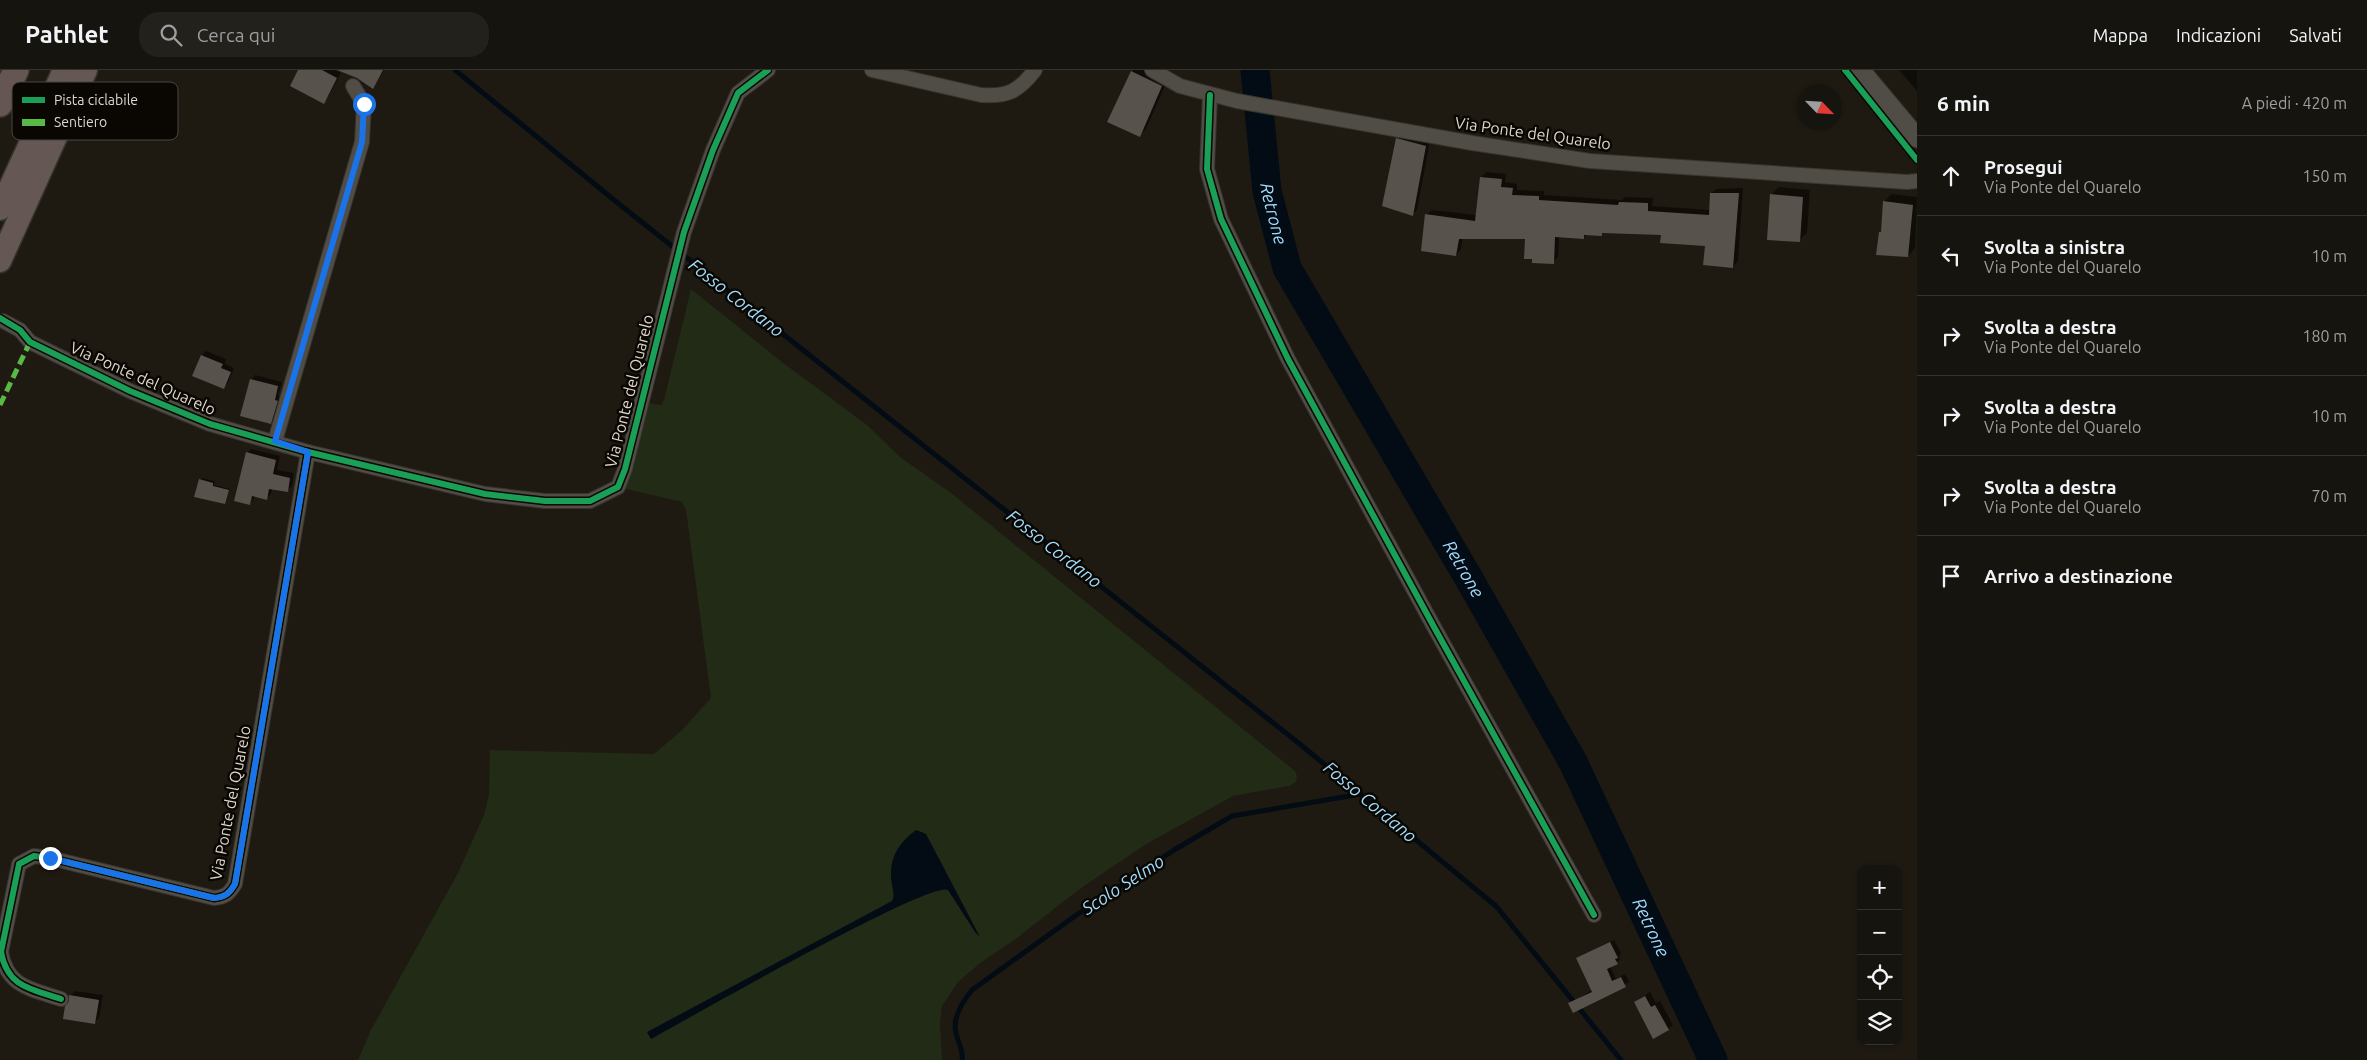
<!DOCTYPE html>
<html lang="it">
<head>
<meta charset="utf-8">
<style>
  body { margin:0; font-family:Ubuntu,sans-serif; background:#23211c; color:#f1f3f6 }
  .controls { position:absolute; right:15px; bottom:15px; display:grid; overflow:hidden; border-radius:10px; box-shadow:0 1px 4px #0004 }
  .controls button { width:45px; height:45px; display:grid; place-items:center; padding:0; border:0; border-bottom:1px solid #35332e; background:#16140e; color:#f1f3f6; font:25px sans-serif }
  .compass { position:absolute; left:1797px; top:15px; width:45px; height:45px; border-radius:50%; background:#16140e; box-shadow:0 1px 4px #0004; rotate:115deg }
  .stop { position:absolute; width:15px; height:15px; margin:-11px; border:4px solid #1a73e8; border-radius:50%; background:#fff }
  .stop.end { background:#1a73e8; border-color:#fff; box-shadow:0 1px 5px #0008 }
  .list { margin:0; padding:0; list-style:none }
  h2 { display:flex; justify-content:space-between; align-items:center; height:65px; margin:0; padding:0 20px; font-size:21px }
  h2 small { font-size:16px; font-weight:400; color:#9e9e9e }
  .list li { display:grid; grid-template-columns:32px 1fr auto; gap:15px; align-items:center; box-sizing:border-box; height:80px; padding:0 20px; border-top:1px solid #35332e }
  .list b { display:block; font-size:19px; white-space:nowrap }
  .list p { margin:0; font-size:16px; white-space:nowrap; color:#9e9e9e }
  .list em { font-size:16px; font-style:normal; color:#9e9e9e }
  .icon { flex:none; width:28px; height:28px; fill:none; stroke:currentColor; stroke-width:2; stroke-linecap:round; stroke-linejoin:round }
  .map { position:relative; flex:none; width:1917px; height:990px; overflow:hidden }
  header { display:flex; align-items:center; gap:30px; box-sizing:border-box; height:70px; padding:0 25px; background:#16140e; border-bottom:1px solid #35332e }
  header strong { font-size:24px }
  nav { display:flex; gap:28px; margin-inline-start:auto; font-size:18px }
  .search { width:350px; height:45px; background:#23211c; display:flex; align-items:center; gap:12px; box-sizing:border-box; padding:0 18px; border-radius:20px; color:#9e9e9e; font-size:19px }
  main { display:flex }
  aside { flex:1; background:#16140e }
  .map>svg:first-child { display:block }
  .green { fill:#212b15 }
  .water { fill:#030b14 }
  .shadow { fill:#0007 }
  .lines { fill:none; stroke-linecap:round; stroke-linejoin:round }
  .stream { stroke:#030b14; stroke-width:5 }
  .river { stroke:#030b14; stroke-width:29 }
  .building { fill:#58524d }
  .minor-casing { stroke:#37332d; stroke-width:16 }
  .secondary-casing { stroke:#37332d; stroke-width:21 }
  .trunk-casing { stroke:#37332d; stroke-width:25 }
  .motorway-casing { stroke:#37332d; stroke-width:28 }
  .minor { stroke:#504c46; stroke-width:14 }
  .secondary { stroke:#504c46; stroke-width:19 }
  .trunk { stroke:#655854; stroke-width:22 }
  .motorway { stroke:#655653; stroke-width:25 }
  .quiet { stroke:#58b947; stroke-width:5; stroke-dasharray:10 5; stroke-linecap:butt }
  .cycleway-casing { stroke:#0a0703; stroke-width:9 }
  .cycleway { stroke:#1a9f57; stroke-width:6 }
  .route { stroke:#1a73e8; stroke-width:6 }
  .labels { text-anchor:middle; stroke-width:5; stroke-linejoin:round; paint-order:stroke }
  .street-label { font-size:16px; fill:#ddd7cd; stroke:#0a0703 }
  .water-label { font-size:18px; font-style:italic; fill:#a0dcfd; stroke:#0a0703 }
  .key { fill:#0a0703; stroke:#494540; stroke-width:1 }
  .key-label { font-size:14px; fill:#ddd7cd }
</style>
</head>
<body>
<header>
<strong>Pathlet</strong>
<div class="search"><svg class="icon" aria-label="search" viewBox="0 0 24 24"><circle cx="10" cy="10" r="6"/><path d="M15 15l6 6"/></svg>Cerca qui</div>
<nav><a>Mappa</a><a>Indicazioni</a><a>Salvati</a></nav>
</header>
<main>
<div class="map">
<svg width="1917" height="990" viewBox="0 0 1917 990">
  <rect width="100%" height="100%" fill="#1e1a12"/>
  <!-- green -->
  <polygon class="green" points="691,219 782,292 867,355 900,387 951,423 1295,701 1297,706 1296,712 1289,716 1233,726 1148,773 1081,818 1017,868 979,894 958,912 942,936 940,955 942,990 358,990 371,960 458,803 484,745 489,725 490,680 654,684 682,660 711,628 686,440 682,432 618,417 641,332 661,335 664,330"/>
  <!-- water -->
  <path class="water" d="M916,760L926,764L980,867L975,862L948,820C930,810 684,951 651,969L647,962L892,831C895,826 893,821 892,815C888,791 896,775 916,760Z"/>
  <!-- shadow -->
  <g class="shadow">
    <polygon points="300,0 335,0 341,3 328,27 324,32"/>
    <polygon points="345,0 384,0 373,17"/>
    <polygon points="1133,0 1150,0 1168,9 1146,59 1139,66 1109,52"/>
    <polygon points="1899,0 1917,0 1917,21"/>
    <polygon points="1401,65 1430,71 1417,140 1413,144 1397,69"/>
    <polygon points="1487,102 1506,104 1505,112 1517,114 1517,120 1544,121 1544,125 1622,130 1625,127 1653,128 1652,136 1710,140 1711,124 1716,119 1743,118 1738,191 1733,197 1706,175 1662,164 1604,162 1601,164 1588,164 1584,168 1559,166 1558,187 1553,192 1526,167 1463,167 1461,179 1456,185 1426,145 1432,140 1477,145 1481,107"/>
    <polygon points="1779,117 1810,120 1807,163 1799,170 1771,125"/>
    <polygon points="1891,124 1917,127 1915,178 1908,186 1880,163 1883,160 1884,132"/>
    <polygon points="206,281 226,289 225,294 234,298 228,313 224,318 194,305 202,285"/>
    <polygon points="255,305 282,312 278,326 281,327 275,348 271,352 251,310"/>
    <polygon points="251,379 280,386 277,400 294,403 292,416 287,421 272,418 271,424 266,429 255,426 250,434 247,383"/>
    <polygon points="202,408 215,411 214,415 230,419 224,433 200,410"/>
    <polygon points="1614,870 1621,883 1619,886 1620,890 1610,896 1616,909 1625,904 1629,912 1574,942 1570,934 1592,920 1577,889"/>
    <polygon points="75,921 103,925 99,948 94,952 71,932 70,926"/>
    <polygon points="1650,922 1656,933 1660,931 1673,955 1668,959 1635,932"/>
  </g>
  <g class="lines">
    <!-- stream -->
    <g class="stream">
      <polyline points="455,0 619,134 1301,675 1496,836 1621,990"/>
      <path d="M962,990C964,981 958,973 956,963C952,948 963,931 972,920L1075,846L1174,780L1232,746L1361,724"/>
    </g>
    <!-- river -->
    <path class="river" id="s1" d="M1255,0L1267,121L1287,198L1468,507L1573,692L1713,990"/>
  </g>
  <!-- building -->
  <g class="building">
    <polygon points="298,0 322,0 337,8 324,34 290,16"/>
    <polygon points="337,0 383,0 373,19 357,8"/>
    <polygon points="1131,1 1162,16 1140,67 1107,52"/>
    <polygon points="1396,68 1426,76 1413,146 1382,136"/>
    <polygon points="1480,107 1502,109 1501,117 1513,118 1512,125 1539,126 1539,130 1618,135 1619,132 1648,133 1648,141 1709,145 1710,123 1739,123 1733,198 1703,195 1705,176 1660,173 1661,165 1602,163 1602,166 1584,165 1584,169 1555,167 1554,194 1532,193 1532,189 1524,189 1525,169 1459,169 1456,186 1421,181 1425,144 1475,151"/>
    <polygon points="1770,124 1803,127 1800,172 1767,170"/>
    <polygon points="1883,131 1913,135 1908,187 1876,185 1879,162 1881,162"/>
    <polygon points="201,285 223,294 221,298 231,302 224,319 192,306"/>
    <polygon points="250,309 278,316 275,330 278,331 271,354 240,346"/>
    <polygon points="246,382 276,390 273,404 290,408 288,422 269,419 267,430 252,426 250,435 234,431"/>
    <polygon points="199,409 213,413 213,416 229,420 225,434 194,427"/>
    <polygon points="1610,872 1618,888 1615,889 1618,894 1607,899 1612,911 1621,907 1626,917 1573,943 1568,933 1592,922 1576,888"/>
    <polygon points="69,925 99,930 95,954 63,949 65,936 69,931"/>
    <polygon points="1645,926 1651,937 1655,935 1669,960 1653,969 1634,932"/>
  </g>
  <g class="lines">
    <!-- minor casing -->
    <g class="minor-casing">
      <g id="minor">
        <path d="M872,0L981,25C1008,27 1019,21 1035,0"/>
        <polyline points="1152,0 1180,16 1237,31 1472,73 1590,91 1907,112 1917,111"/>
        <polyline points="1210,25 1207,99 1221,149 1288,289 1434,557 1594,845"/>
        <polyline points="3,251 20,260 30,272 130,321 210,354 308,382 485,424 545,431 590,431 618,417 625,399 684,162 713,80 738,23 768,0"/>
        <polyline points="275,371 362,72 364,34 353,16"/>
        <path d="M61,929C31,919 7,917 1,882L19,794L34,786L50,788L214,828C225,827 229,824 235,814L308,382"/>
      </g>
    </g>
    <!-- secondary casing -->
    <g class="secondary-casing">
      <polyline id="secondary" points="1860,0 1917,68"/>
    </g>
    <!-- trunk casing -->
    <g class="trunk-casing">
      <g id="trunk">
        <polyline points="0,139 64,0"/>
        <polyline points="0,191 86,0"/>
      </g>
    </g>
    <!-- motorway casing -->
    <g class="motorway-casing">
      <polyline id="motorway" points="0,34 16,0"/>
    </g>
    <!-- minor -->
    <use href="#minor" class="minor"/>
    <!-- secondary -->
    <use href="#secondary" class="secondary"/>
    <!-- trunk -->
    <use href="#trunk" class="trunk"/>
    <!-- motorway -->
    <use href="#motorway" class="motorway"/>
    <!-- quiet -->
    <polyline class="quiet" points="0,335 30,272"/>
    <!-- cycleway casing -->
    <g class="cycleway-casing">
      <g id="cycleway">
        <polyline points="1845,0 1917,90"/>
        <polyline points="1210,25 1207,99 1221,149 1288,289 1434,557 1594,845"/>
        <polyline points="0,248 20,260 30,272 130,321 210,354 308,382 485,424 545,431 590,431 618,417 625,399 684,162 713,80 738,23 768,0"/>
        <path d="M61,929C31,919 7,917 1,882L19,794L34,786L50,788L214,828C225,827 229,824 235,814L308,382"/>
      </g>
    </g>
    <!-- cycleway -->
    <use href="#cycleway" class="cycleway"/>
  </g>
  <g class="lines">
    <!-- route -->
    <path class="route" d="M50,788L214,828C225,827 229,824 235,814L308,382L275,371L362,72L364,34"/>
  </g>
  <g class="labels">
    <!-- street labels -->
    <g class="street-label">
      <text transform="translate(1533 63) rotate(8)" y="6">Via Ponte del Quarelo</text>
      <text transform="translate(143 308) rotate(24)" y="6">Via Ponte del Quarelo</text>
      <text transform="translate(629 321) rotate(-76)" y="6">Via Ponte del Quarelo</text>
      <text transform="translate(230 733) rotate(-79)" y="6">Via Ponte del Quarelo</text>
    </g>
    <!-- water labels -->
    <g class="water-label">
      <text dy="6" stroke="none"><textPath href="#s1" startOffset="145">Retrone</textPath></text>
      <text transform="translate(736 228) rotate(38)" y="6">Fosso Cordano</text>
      <text transform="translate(1054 479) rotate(38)" y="6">Fosso Cordano</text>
      <text dy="6" stroke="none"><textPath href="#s1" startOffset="550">Retrone</textPath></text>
      <text transform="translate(1370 732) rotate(40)" y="6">Fosso Cordano</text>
      <text transform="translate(1123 815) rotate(-33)" y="6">Scolo Selmo</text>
      <text dy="6" stroke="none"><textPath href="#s1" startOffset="955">Retrone</textPath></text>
    </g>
  </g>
  <!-- legend -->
  <rect x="12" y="12" width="166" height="58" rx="8" class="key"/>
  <rect x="22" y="27" width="23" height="6" fill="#1a9f57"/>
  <rect x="22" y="49" width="23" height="7" fill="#58b947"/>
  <g class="key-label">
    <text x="54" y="35">Pista ciclabile</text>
    <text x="54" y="57">Sentiero</text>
  </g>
</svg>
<div class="controls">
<button>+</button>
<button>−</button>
<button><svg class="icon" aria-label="locate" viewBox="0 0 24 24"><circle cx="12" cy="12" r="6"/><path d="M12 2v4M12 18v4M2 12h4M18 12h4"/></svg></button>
<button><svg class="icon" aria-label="layers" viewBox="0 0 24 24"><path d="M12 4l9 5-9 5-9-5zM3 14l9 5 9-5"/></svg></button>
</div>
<svg class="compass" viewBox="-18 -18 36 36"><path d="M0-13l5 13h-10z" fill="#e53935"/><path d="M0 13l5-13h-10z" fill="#9e9e9e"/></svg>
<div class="stop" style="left:364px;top:34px"></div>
<div class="stop end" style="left:50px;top:788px"></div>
</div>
<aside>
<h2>6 min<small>A piedi · 420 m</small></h2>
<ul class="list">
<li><svg class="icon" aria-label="ahead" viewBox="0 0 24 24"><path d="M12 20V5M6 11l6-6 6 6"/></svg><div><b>Prosegui</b><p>Via Ponte del Quarelo</p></div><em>150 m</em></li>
<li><svg class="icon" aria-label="left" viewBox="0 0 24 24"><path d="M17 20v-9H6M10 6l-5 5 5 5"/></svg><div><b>Svolta a sinistra</b><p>Via Ponte del Quarelo</p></div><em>10 m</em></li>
<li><svg class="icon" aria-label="right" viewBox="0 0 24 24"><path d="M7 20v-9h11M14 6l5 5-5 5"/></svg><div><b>Svolta a destra</b><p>Via Ponte del Quarelo</p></div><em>180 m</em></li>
<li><svg class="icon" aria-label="right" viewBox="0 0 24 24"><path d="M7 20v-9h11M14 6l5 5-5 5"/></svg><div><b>Svolta a destra</b><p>Via Ponte del Quarelo</p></div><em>10 m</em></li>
<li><svg class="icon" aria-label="right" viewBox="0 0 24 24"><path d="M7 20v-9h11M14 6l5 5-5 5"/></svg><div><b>Svolta a destra</b><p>Via Ponte del Quarelo</p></div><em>70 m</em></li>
<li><svg class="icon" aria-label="arrive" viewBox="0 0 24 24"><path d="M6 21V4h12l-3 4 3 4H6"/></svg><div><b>Arrivo a destinazione</b></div></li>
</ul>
</aside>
</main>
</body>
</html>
